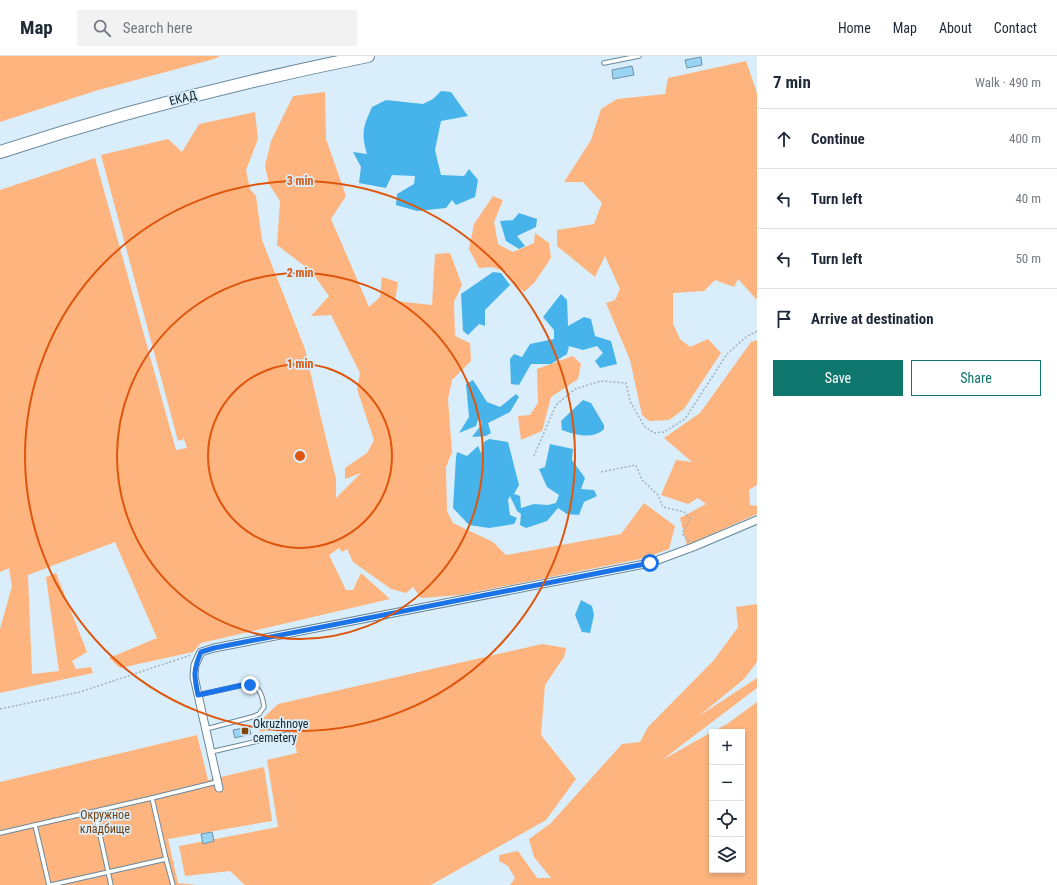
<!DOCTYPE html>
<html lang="en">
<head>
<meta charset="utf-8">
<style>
  body { margin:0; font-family:"Roboto Condensed",sans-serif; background:#f2f2f3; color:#1f2937 }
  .controls { position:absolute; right:12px; bottom:12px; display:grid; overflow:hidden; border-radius:0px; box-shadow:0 2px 6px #0003 }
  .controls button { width:36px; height:36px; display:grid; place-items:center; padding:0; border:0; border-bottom:1px solid #e0e1e3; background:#fff; color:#1f2937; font:20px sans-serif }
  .stop { position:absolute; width:12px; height:12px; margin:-9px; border:3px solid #1a73e8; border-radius:50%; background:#fff }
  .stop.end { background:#1a73e8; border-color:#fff; box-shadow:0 1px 4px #0008 }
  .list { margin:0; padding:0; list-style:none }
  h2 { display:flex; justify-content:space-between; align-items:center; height:52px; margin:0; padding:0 16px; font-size:17px }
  h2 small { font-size:13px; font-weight:400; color:#747a83 }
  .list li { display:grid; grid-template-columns:26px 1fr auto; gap:12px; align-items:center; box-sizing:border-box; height:60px; padding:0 16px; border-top:1px solid #e0e1e3 }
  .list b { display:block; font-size:15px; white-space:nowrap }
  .list em { font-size:13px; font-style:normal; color:#747a83 }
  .actions { display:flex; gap:8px; padding:12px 16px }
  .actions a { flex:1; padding:9px 0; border:1px solid #0f766e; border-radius:0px; text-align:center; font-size:14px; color:#0f766e }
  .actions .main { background:#0f766e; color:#fff }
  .icon { flex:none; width:22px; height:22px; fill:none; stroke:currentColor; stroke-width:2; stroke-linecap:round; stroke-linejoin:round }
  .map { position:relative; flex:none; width:757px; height:829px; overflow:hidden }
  header { display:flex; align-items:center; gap:24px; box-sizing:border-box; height:56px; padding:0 20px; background:#fff; border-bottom:1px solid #e0e1e3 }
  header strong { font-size:19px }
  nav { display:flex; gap:22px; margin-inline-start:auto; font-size:14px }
  .search { width:280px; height:36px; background:#f2f2f3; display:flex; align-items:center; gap:10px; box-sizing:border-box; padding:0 14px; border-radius:0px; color:#747a83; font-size:15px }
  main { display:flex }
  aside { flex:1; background:#fff }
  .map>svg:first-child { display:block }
  .green { fill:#feb47e }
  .water { fill:#47b3eb }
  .building { fill:#9ad4f5; stroke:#7091a4 }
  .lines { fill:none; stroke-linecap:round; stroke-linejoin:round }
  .service-casing { stroke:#68889c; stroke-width:5.5 }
  .minor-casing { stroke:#68889c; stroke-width:9 }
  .trunk-casing { stroke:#68889c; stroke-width:14 }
  .path { stroke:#9eb1bc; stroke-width:1.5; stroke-dasharray:2 2; stroke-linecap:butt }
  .service { stroke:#fff; stroke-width:3.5 }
  .minor { stroke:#fff; stroke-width:7 }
  .trunk { stroke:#fff; stroke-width:12 }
  .route { stroke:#1a73e8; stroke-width:5 }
  .ring { fill:none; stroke:#de560e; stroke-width:2 }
  .poi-dot { fill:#844509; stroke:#d9eefa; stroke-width:1.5 }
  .labels { text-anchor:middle; stroke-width:3.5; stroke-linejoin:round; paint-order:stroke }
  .street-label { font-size:12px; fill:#16232b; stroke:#d9eefa }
  .poi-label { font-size:12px; fill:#16232b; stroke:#d9eefa; text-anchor:start }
  .park-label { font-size:12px; fill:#743f10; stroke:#d9eefa }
  .centre { fill:#de560e; stroke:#d9eefa; stroke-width:2 }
  .ring-label { font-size:12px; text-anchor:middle; font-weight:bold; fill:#de560e; stroke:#d9eefa; stroke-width:3.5; stroke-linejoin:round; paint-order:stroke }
</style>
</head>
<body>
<header>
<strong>Map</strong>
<div class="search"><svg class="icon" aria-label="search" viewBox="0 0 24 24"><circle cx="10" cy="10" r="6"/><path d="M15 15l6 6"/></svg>Search here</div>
<nav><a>Home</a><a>Map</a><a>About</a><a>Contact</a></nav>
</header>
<main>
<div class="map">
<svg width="757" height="829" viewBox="0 0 757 829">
  <rect width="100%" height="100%" fill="#d9eefa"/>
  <!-- green -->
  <g class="green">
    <polygon points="0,0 220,0 214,3 95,35 0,66"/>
    <polygon points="746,5 757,37 757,244 738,223 734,231 715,224 704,235 673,237 673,268 680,283 690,291 708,283 721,297 684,353 669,364 649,365 642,359 630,304 606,247 615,244 620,233 605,200 595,221 557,190 557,174 594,168 602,147 583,126 564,126 591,84 601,53 617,43 665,38 668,22"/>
    <polygon points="325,36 326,83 346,140 331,163 369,251 380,241 382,221 398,226 395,245 432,249 435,198 450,197 462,229 454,246 455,280 470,287 471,305 452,324 448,343 452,396 446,411 447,455 453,467 493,486 506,499 621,478 644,447 675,470 669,493 645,502 460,539 421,542 413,531 406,537 391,533 353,506 347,493 342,496 339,492 329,499 346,534 353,534 361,517 390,543 201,587 193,596 120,612 109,602 157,582 115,486 28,519 32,618 59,615 46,521 56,517 87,596 72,605 76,613 91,611 93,617 0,637 0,573 12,530 9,512 0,516 0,134 95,102 176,394 187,392 184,383 178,385 101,99 168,83 182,96 199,68 255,56 258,83 246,114 250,133 256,140 262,184 305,293 320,358 336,423 336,442 361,417 345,423 345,412 367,397 374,384 357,333 360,317 331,259 311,260 329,240 311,215 277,189 280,145 269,128 265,110 271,85 293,40"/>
    <polygon points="493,140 503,144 494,166 498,188 513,196 534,187 535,177 549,187 551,202 534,227 524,236 514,227 507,216 492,211 479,212 469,193 474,168"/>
    <polygon points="757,284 757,429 749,434 750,449 757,450 757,458 687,489 680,462 706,448 698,442 688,448 661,439 676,404 692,406 664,382 700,357 751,286"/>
    <polygon points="573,300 581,308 578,323 551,341 542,375 521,384 518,360 530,359 538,347 537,313"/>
    <polygon points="757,548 757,606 744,623 699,660 757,622 757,632 662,704 712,676 712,814 742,814 742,676 712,676 727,668 757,646 757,829 510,829 515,822 508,810 499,805 499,799 518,795 537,822 551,822 534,801 529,783 551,767 622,688 640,686 648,671 714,604 738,571 736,551"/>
    <polygon points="542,588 566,592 564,601 545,629 541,679 576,723 546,764 431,829 245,829 230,815 185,820 179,790 278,771 267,704 297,697 291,669 260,676 258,667 278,648"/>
    <polygon points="197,679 208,724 264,711 272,765 168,783 178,827 197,829 0,829 0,726"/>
  </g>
  <!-- water -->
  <g class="water">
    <path d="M441,35L451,36L468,60L441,65L435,94L441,119L464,120L469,113L478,124L475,141L456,149L452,144L446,152L417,155L396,149L397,138L414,128L415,120L392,119L386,132L359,127L361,111L353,96L367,98C361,77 363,71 372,51L386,44L423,48L433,43Z"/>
    <polygon points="519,157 537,163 536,171 517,180 525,190 519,193 506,185 500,165 513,164"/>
    <polygon points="493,216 501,217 510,229 485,254 485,270 479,268 468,279 463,275 461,238"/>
    <polygon points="561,238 567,244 568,270 584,261 591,263 595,280 611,285 617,308 600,312 595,305 603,297 597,290 583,294 569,290 567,298 551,308 531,308 519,329 511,328 510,303 514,298 522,301 530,288 554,283 554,274 543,261"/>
    <polygon points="473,324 487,346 500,351 516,338 519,341 510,356 488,367 491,377 486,380 472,381 482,368 479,361 476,370 459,377 469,361 466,328"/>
    <path d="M583,344L591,347L604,369V373C593,384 575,379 562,374L561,365Z"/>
    <polygon points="489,383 508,386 519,429 514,438 520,440 521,452 534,448 548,449 556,447 559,439 547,431 539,413 545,411 550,388 573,393 572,404 585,422 581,433 594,434 597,440 584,446 579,459 567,458 558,452 547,465 526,472 520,469 521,458 517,455 510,440 508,444 510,459 517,462 514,468 489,472 469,469 453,452 456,401 457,396 467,400 478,390 481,397 484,386"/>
    <polygon points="581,544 592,550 594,559 590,577 582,576 575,559"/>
  </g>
  <!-- building -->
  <g class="building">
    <polygon points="701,1 702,9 687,12 685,4"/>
    <polygon points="632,10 634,19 613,23 612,14"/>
    <polygon points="249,671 251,678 235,682 233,674"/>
    <polygon points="212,776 214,785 203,788 201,778"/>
  </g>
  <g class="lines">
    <!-- service casing -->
    <g class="service-casing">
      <g id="service">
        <polyline points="604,7 639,0"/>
        <path d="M198,639L243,629C259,629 262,636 264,651L259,658L252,661L206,673"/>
        <polyline points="211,696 288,678"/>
        <polyline points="152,742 217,726"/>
        <polyline points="95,756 111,829"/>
        <polyline points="35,769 49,829"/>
        <polyline points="0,777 152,742 166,803 51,829"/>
        <polyline points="166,803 173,829"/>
      </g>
    </g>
    <!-- minor casing -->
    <g class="minor-casing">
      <polyline id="minor" points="219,732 194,621 195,609 201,596 214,592 650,507 693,491 757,464"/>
    </g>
    <!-- trunk casing -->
    <g class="trunk-casing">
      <path id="trunk" d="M0,96C122,56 243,25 368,0"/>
    </g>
    <!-- path -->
    <g class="path">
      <polyline points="534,400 556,349 575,333 601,325 626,327 630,345 644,370 654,377 664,376 685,363 727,298 746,281 757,275"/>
      <polyline points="601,416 636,409 642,424 658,439 663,451 684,456 691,463 682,477 689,486"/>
      <polyline points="0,653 80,636 191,599"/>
    </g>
    <!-- service -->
    <use href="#service" class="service"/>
    <!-- minor -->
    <use href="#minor" class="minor"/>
    <!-- trunk -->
    <use href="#trunk" class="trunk"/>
  </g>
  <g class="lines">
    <!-- route -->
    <path class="route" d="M250,629H243L198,639C194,620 193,614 201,596L214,592L650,507"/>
  </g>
  <!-- distance rings -->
  <g class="ring">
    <circle cx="300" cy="400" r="92"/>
    <circle cx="300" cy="400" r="183"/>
    <circle cx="300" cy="400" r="275"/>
  </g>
  <!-- markers -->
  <rect class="poi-dot" x="241" y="671" width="8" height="8" rx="2"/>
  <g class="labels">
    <!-- street labels -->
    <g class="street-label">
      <text transform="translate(183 42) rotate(-14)" y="4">ЕКАД</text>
    </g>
    <!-- poi labels -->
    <g class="poi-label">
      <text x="253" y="672">Okruzhnoye<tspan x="253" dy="14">cemetery</tspan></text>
    </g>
    <!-- park labels -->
    <g class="park-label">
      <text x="105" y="763">Окружное<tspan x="105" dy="14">кладбище</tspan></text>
    </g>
  </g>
  <circle cx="300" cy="400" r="6" class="centre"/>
  <g class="ring-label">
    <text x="300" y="129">3 min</text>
    <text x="300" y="221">2 min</text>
    <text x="300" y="312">1 min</text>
  </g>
</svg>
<div class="controls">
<button>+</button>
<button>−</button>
<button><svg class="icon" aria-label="locate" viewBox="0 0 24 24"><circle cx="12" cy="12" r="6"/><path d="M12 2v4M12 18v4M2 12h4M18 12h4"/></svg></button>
<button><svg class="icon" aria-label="layers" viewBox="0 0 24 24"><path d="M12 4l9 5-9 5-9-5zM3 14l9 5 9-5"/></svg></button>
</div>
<div class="stop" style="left:650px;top:507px"></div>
<div class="stop end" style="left:250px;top:629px"></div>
</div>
<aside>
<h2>7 min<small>Walk · 490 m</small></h2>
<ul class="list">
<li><svg class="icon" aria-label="ahead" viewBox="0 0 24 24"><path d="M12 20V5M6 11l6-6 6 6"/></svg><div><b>Continue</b></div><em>400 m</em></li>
<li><svg class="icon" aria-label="left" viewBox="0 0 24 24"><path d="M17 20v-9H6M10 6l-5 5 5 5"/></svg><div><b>Turn left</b></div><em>40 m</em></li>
<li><svg class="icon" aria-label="left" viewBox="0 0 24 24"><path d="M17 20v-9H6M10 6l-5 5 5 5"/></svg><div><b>Turn left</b></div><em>50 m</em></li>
<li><svg class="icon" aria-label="arrive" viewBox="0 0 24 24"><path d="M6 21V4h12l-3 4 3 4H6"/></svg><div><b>Arrive at destination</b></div></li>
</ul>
<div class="actions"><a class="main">Save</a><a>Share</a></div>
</aside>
</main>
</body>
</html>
